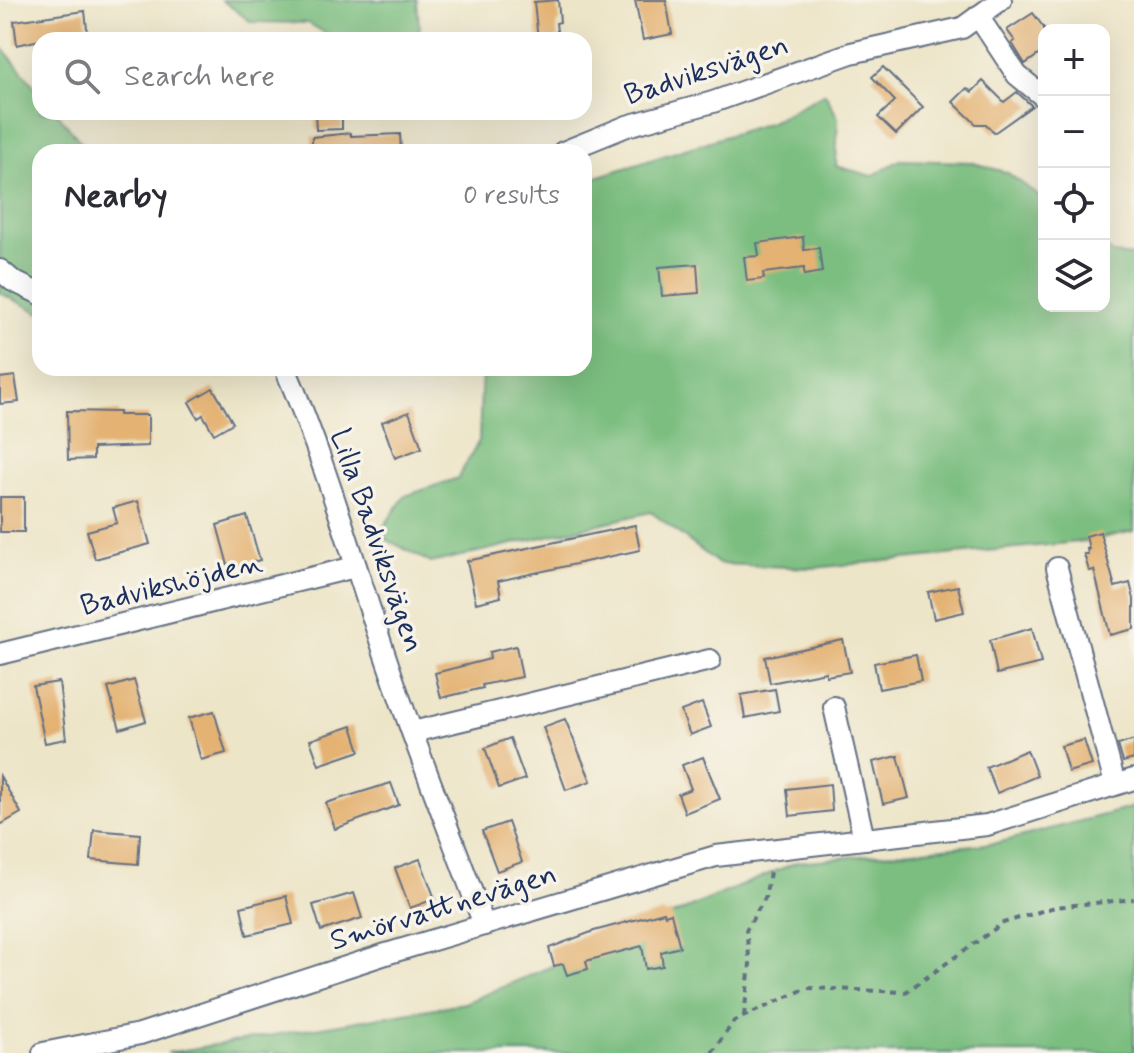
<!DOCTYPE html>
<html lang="en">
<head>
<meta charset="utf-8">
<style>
  body { margin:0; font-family:Mynerve,sans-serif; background:#f7f7f7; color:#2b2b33 }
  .controls { position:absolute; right:24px; top:24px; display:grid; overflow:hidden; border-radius:16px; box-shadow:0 8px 32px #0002 }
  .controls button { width:72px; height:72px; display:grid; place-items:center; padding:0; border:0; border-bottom:2px solid #e1e1e2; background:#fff; color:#2b2b33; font:40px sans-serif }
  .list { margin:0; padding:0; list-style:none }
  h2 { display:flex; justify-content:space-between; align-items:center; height:104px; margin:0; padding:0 32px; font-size:34px }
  h2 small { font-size:26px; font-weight:400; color:#7c7c81 }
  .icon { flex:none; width:44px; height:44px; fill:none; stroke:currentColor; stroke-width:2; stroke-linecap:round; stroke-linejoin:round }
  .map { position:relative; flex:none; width:1134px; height:1053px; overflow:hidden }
  .search { position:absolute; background:#fff; box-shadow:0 8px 32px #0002; left:32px; top:32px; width:560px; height:88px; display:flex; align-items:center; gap:20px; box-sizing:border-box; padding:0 28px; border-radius:24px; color:#7c7c81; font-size:30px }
  .panel { position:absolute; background:#fff; box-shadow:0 8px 32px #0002; left:32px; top:144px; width:560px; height:232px; border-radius:24px }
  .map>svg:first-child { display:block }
  .forest { fill:#7cbe80; stroke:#4c766f; stroke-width:2 }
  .building { fill:#e4b273 }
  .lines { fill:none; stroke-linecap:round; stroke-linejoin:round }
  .street-casing { stroke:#646f83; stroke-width:24 }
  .path { stroke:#646f83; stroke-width:4; stroke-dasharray:6 6; stroke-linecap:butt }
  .street { stroke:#fff; stroke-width:20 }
  .labels { text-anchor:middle; stroke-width:7; stroke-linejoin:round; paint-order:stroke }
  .street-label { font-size:30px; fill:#1b2f5e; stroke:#f7f3e8 }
</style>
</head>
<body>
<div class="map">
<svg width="1134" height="1053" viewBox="0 0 1134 1053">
  <rect width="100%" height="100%" fill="#f7f3e8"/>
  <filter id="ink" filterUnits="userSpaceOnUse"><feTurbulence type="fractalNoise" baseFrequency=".0125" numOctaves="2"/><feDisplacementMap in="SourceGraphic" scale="16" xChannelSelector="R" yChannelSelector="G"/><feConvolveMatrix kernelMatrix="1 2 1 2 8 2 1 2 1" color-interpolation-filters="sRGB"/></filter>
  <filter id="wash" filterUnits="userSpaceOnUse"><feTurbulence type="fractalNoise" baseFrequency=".006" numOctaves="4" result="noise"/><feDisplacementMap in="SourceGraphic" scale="32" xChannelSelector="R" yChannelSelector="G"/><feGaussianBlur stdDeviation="1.8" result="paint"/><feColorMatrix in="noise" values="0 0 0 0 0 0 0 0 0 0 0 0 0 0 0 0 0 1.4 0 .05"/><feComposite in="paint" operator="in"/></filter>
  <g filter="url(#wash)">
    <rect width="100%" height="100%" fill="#ede5c8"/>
    <!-- forest -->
    <g class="forest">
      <polygon points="222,0 417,0 420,40 337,40 308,23 251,22"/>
      <polygon points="0,45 40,93 40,112 56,112 89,152 40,152 40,313 0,293"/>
      <polygon points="825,93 838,118 836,166 872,176 900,160 970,162 1008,173 1044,200 1044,306 1104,306 1104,247 1113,254 1134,256 1134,531 1088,541 813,568 719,564 651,512 431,563 378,535 405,496 458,478 479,441 482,368 584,368 584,181 771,122"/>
      <polygon points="1134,807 1134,1053 167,1053 465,1003 797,862 997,843"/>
    </g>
    <g id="blocks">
      <!-- building -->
      <g class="building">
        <polygon points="558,0 560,22 556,23 558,40 538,40 534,2"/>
        <polygon points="635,0 666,0 672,34 643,40"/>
        <polygon points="85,11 88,38 40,40 17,45 14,21"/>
        <polygon points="1033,13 1044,28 1044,51 1025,64 1012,43 1015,41 1007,30"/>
        <polygon points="883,67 923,107 896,134 878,117 895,101 872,77"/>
        <polygon points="983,81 1004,102 1017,92 1032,106 994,133 986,124 976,124 953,102 967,88 972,92"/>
        <polygon points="315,112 342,112 342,129 316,130"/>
        <polygon points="351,133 351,136 400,134 401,152 312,152 312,137"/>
        <polygon points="803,237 804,250 819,248 822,272 804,275 804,268 763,273 764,279 747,281 744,257 759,256 757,243"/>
        <polygon points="697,264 699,293 662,296 659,267"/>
        <polygon points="15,376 19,402 0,404 0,378"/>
        <polygon points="213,388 233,423 214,434 203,415 198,418 189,402"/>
        <polygon points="67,411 119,412 119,415 148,415 148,446 93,448 93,459 68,460"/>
        <polygon points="409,412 422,448 395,458 382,422"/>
        <rect x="0" y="497" width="24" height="35"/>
        <polygon points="138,501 150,544 95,559 87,531 117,523 113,508"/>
        <polygon points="247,516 260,560 229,569 217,525"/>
        <polygon points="635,525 640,550 498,581 501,597 476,603 467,561"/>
        <polygon points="1100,532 1115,587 1130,583 1134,599 1134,629 1110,635 1094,570 1089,571 1084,554 1088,554 1087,549 1089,549 1086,536"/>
        <polygon points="958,586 964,612 934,619 928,592"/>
        <polygon points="1032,628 1041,663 997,674 990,640"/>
        <polygon points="843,640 850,672 826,676 826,672 770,683 765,657"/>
        <polygon points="516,646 522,677 482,685 483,688 441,698 435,673 490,659 489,652"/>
        <polygon points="916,655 921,681 879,689 874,663"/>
        <polygon points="134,680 146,721 120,729 108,688"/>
        <polygon points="59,682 66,739 45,743 33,686"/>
        <polygon points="775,689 779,711 745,718 741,695"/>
        <polygon points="702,703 711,727 690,735 681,711"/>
        <polygon points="214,711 226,753 201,760 189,718"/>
        <polygon points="565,719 591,781 566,790 543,727"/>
        <polygon points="352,726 360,751 319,765 310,740"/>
        <polygon points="510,738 525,779 499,788 485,748"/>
        <polygon points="1084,740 1092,765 1068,772 1061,746"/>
        <polygon points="1134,740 1134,759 1123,762 1118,745"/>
        <polygon points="1027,750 1037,776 997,793 986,767"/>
        <polygon points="898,756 909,798 883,804 873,762"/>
        <polygon points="703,757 720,799 685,813 678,794 691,789 682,765"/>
        <polygon points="0,776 21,813 0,825"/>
        <polygon points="391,783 399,805 335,829 326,803"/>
        <polygon points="830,784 832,811 790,816 787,789"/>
        <polygon points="508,822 522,862 497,871 482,831"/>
        <polygon points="94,830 140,834 138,864 91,860"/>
        <polygon points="420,859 435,899 410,908 395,868"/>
        <polygon points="354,893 362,918 321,931 313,905"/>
        <polygon points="286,896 293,924 247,935 241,907"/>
        <polygon points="664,912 665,915 671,913 680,947 661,952 663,966 646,969 642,946 586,961 588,969 567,975 563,964 554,966 549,948 594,931"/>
      </g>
    </g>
  </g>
  <g filter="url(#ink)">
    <use href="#blocks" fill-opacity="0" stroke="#646f83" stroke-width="2"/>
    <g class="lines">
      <!-- street casing -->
      <g class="street-casing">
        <g id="street">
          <polyline points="978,16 1017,75 1044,97"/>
          <polyline points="563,152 627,126 713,102 851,53 962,28 1001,0"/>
          <polyline points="0,270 13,281 40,294"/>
          <path d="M285,368C327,465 355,567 389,667C418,754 453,839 484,925"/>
          <polyline points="1057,568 1115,784"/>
          <polyline points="0,654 355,567"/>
          <polyline points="834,707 864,839"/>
          <polyline points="413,732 710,660"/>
          <polyline points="43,1053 140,1034 386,954 716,856 987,825 1134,779"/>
        </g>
      </g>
      <!-- path -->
      <g class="path">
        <polyline points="744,1016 750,964 746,930 765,898 771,867"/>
        <polyline points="712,1053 734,1021 807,988 906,992 1003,923 1055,907 1134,899"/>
      </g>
      <!-- street -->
      <use href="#street" class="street"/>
    </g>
  </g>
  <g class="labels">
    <!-- street labels -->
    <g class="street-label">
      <text transform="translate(706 69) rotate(-18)" y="10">Badviksvägen</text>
      <text transform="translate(378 540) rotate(71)" y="10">Lilla Badviksvägen</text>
      <text transform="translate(171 583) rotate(-14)" y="10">Badvikshöjden</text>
      <text transform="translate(443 906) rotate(-17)" y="10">Smörvattnevägen</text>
    </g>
  </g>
</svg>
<div class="controls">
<button>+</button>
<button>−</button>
<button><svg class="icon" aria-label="locate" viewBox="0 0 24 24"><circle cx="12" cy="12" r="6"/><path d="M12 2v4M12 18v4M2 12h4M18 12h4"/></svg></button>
<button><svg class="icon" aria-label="layers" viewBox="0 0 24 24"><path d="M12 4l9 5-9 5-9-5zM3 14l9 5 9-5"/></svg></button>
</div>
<div class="search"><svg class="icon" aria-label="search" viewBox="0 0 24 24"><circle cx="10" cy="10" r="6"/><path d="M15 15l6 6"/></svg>Search here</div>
<section class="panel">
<h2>Nearby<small>0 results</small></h2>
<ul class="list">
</ul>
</section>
</div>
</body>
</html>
